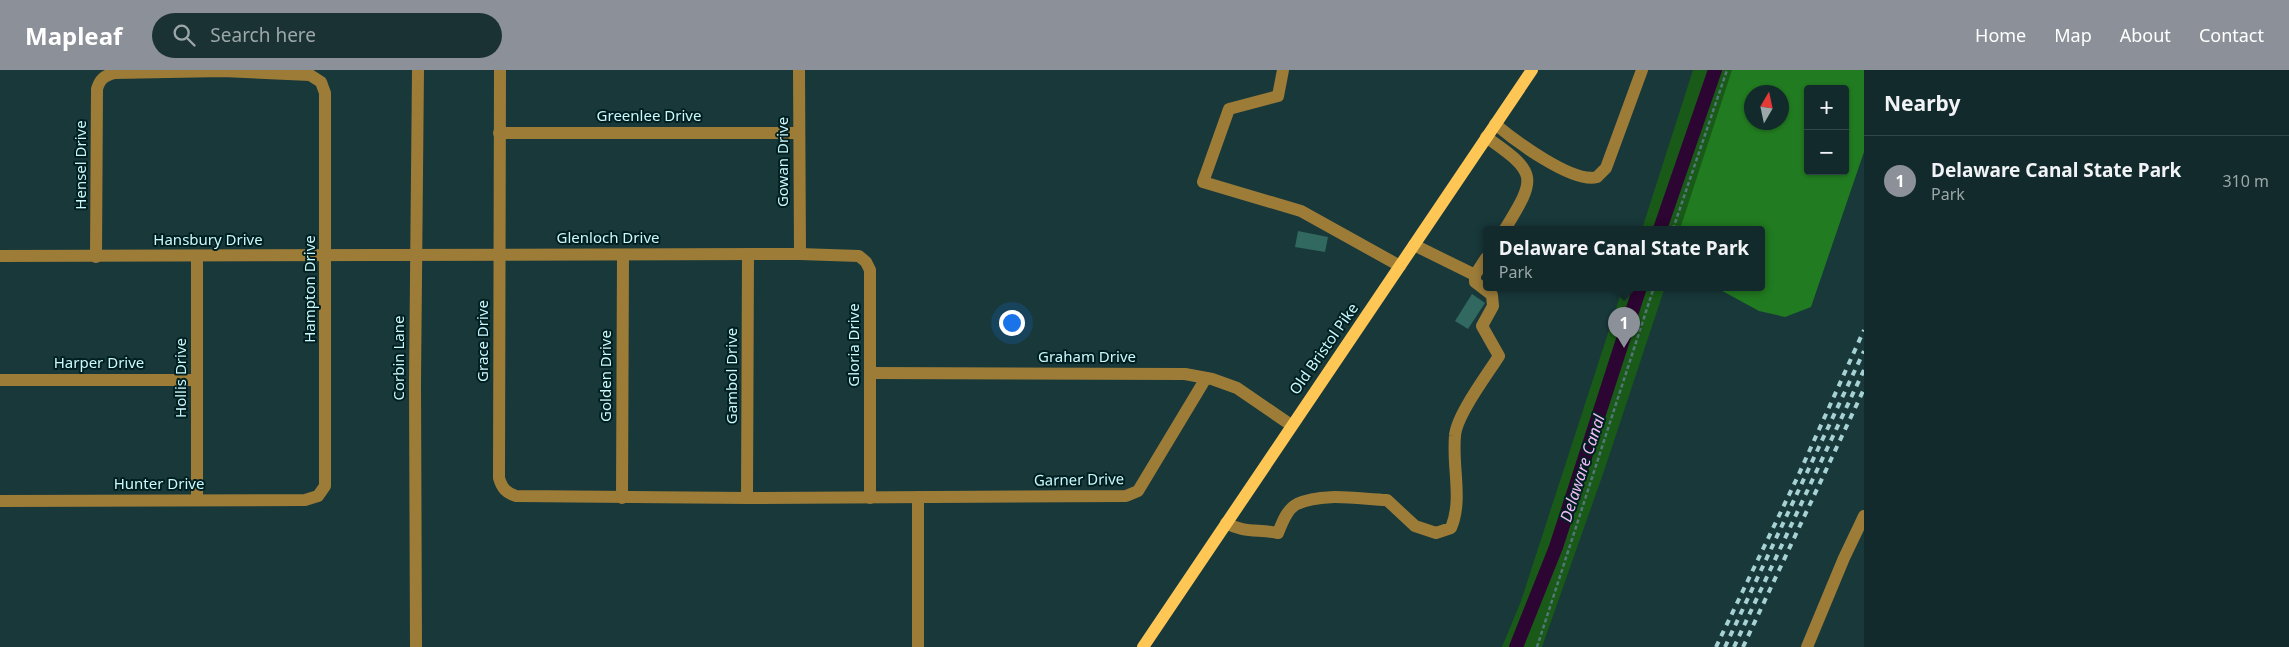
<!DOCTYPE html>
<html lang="en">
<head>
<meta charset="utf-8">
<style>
  body { margin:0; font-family:"Noto Sans",sans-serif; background:#1b3234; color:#f1f3f6 }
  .controls { position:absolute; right:15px; top:15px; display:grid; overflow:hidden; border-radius:5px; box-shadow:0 1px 4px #0004 }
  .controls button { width:45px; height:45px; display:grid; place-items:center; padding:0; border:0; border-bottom:1px solid #314648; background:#122a2c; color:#f1f3f6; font:25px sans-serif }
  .compass { position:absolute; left:1744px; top:15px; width:45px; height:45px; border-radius:50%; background:#122a2c; box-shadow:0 1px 4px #0004; rotate:9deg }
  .you { position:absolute; left:1011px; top:252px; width:18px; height:18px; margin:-12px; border:4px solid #fff; border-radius:50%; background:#1a73e8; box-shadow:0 0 0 8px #1a73e833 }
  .badge { display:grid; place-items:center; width:32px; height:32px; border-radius:50%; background:#8c9099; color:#fff; font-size:16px; font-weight:700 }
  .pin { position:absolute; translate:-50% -41px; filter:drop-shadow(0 1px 2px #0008) }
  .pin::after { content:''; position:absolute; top:26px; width:18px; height:15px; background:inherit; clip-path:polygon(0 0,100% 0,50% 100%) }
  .popup { position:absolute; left:1483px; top:156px; width:282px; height:65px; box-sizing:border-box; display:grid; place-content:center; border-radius:5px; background:#122a2c; filter:drop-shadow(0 1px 4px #0005); font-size:16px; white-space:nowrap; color:#9ca7a9 }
  .popup b { font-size:19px; color:#f1f3f6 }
  .popup::after { content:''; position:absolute; left:50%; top:100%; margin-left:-10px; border:10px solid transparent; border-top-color:#122a2c }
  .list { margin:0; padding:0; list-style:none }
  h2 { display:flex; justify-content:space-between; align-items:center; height:65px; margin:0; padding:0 20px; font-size:21px }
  h2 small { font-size:16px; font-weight:400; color:#9ca7a9 }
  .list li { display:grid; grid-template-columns:32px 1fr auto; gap:15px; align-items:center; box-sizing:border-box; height:90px; padding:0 20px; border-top:1px solid #314648 }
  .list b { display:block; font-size:19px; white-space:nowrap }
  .list p { margin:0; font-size:16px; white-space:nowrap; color:#9ca7a9 }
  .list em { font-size:16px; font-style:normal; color:#9ca7a9 }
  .icon { flex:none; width:28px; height:28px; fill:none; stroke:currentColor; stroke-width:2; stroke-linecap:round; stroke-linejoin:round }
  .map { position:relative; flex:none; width:1864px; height:577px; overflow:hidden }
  header { display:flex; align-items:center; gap:30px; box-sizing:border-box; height:70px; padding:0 25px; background:#8c9099; color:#fff }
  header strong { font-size:24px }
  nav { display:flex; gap:28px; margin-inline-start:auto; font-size:18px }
  .search { width:350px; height:45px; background:#1b3234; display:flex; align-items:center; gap:12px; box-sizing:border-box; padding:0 18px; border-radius:28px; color:#9ca7a9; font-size:19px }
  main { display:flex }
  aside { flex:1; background:#122a2c }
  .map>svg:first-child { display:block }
  .green { fill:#195a18 }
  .forest { fill:#217b20; fill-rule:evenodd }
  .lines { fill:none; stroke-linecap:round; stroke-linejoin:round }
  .canal { stroke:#2d0532; stroke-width:14 }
  .building { fill:#316860 }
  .path { stroke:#527679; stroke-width:2.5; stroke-dasharray:4 2.5; stroke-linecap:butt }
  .minor { stroke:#9d7c38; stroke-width:12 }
  .major { stroke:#fec755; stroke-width:12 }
  .rail { stroke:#a6d2d5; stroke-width:4; stroke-dasharray:6 6; stroke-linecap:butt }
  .labels { text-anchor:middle; stroke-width:4; stroke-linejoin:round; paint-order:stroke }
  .street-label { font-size:15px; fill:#caf8fc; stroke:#001f21 }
  .water-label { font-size:16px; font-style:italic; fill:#f4bafb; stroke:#001f21 }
</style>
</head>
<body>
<header>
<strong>Mapleaf</strong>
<div class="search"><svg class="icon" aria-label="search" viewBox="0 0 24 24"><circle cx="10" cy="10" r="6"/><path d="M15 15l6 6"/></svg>Search here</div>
<nav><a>Home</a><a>Map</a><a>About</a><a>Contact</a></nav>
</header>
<main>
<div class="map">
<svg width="1864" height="577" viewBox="0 0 1864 577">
  <rect width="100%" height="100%" fill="#18383a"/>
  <!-- green -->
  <g class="green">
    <polygon points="1693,0 1736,0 1684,159 1642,159"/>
    <polygon points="1623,217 1665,217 1604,401 1542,577 1502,577 1521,531"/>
  </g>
  <!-- forest -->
  <path class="forest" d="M1732,0H1864V82L1811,237L1785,247L1759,241L1715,217H1762V159H1680ZM1808,19H1845V101H1808ZM1752,22H1782V52H1752Z"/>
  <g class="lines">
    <!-- canal -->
    <g class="canal">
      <polyline points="1660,159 1715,0"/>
      <polyline points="1516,577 1556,477 1640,217"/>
    </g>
  </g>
  <!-- building -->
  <g class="building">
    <polygon points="1298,161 1328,167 1325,182 1295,177"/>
    <polygon points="1472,224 1485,233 1468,259 1455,251"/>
  </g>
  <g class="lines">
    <!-- path -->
    <g class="path">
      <polyline points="1673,159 1727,0"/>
      <polyline points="1537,577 1654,217"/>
    </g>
    <!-- minor -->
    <g class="minor">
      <path d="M500,0L499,408C502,418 506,423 516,426L747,428L1126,426L1138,421L1206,308"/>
      <polyline points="799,0 800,184"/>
      <polyline points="1283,0 1278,26 1229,39 1203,112 1301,141 1400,196"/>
      <path d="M1495,54C1514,70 1573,114 1597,107L1606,98L1642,0"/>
      <polyline points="499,63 799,63"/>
      <path d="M1486,67C1538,103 1537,107 1505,159"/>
      <polyline points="1414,175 1475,205 1486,188"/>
      <polyline points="0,186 800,184 859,186 866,192 870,200 870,428"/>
      <polyline points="197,186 197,430"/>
      <polyline points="870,303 1185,304 1212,309 1237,318 1291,355"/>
      <polyline points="0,310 197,310"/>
      <polyline points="918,427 918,577"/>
      <polyline points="622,428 623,185"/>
      <polyline points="747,428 748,184"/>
      <path d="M0,431L305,430L318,426L325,416V23L321,12L310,5L223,1L114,3C104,6 100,9 97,19L96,187"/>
      <path d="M1226,453C1244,463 1258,459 1278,463C1282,453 1287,439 1297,434C1323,422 1359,429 1387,430L1415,456L1436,463L1451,458C1463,430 1452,397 1455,366C1456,346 1487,305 1499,286L1482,256L1493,236L1492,225L1475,212V205"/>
      <polyline points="416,577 415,312 418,0"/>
      <polyline points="1807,577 1844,488 1864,446"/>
    </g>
    <!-- major -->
    <polyline class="major" points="1143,577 1532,0"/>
    <!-- rail -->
    <g class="rail">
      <polyline points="1716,577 1798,406 1864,260"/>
      <polyline points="1725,577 1864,281"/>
      <polyline points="1734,577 1864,300"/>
      <polyline points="1743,577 1864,319"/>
    </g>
  </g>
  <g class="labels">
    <!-- street labels -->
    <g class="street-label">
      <text x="649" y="51">Greenlee Drive</text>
      <text transform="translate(783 92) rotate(-90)" y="5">Gowan Drive</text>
      <text transform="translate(81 95) rotate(-90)" y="5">Hensel Drive</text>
      <text x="608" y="173">Glenloch Drive</text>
      <text x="208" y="175">Hansbury Drive</text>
      <text transform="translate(310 219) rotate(-90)" y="5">Hampton Drive</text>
      <text transform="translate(483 271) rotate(-90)" y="5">Grace Drive</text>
      <text transform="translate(854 275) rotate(-90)" y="5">Gloria Drive</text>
      <text transform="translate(1324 279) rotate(-55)" y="5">Old Bristol Pike</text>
      <text x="1087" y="292">Graham Drive</text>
      <text transform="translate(399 288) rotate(-90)" y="5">Corbin Lane</text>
      <text x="99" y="298">Harper Drive</text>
      <text transform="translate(606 306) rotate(-90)" y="5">Golden Drive</text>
      <text transform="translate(732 306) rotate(-90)" y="5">Gambol Drive</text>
      <text transform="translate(181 308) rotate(-90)" y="5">Hollis Drive</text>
      <text transform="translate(1079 410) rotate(-1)" y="5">Garner Drive</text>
      <text x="159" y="419">Hunter Drive</text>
    </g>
    <!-- water labels -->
    <g class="water-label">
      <text transform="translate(1582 398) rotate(-72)" y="6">Delaware Canal</text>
    </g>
  </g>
</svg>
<div class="controls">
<button>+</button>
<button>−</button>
</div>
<svg class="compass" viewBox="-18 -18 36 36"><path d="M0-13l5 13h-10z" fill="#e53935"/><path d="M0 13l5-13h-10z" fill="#9ca7a9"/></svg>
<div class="you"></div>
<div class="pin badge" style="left:1624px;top:278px">1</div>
<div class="popup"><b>Delaware Canal State Park</b>Park</div>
</div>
<aside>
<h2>Nearby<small></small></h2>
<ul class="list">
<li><span class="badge">1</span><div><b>Delaware Canal State Park</b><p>Park</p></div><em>310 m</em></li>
</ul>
</aside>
</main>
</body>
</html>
